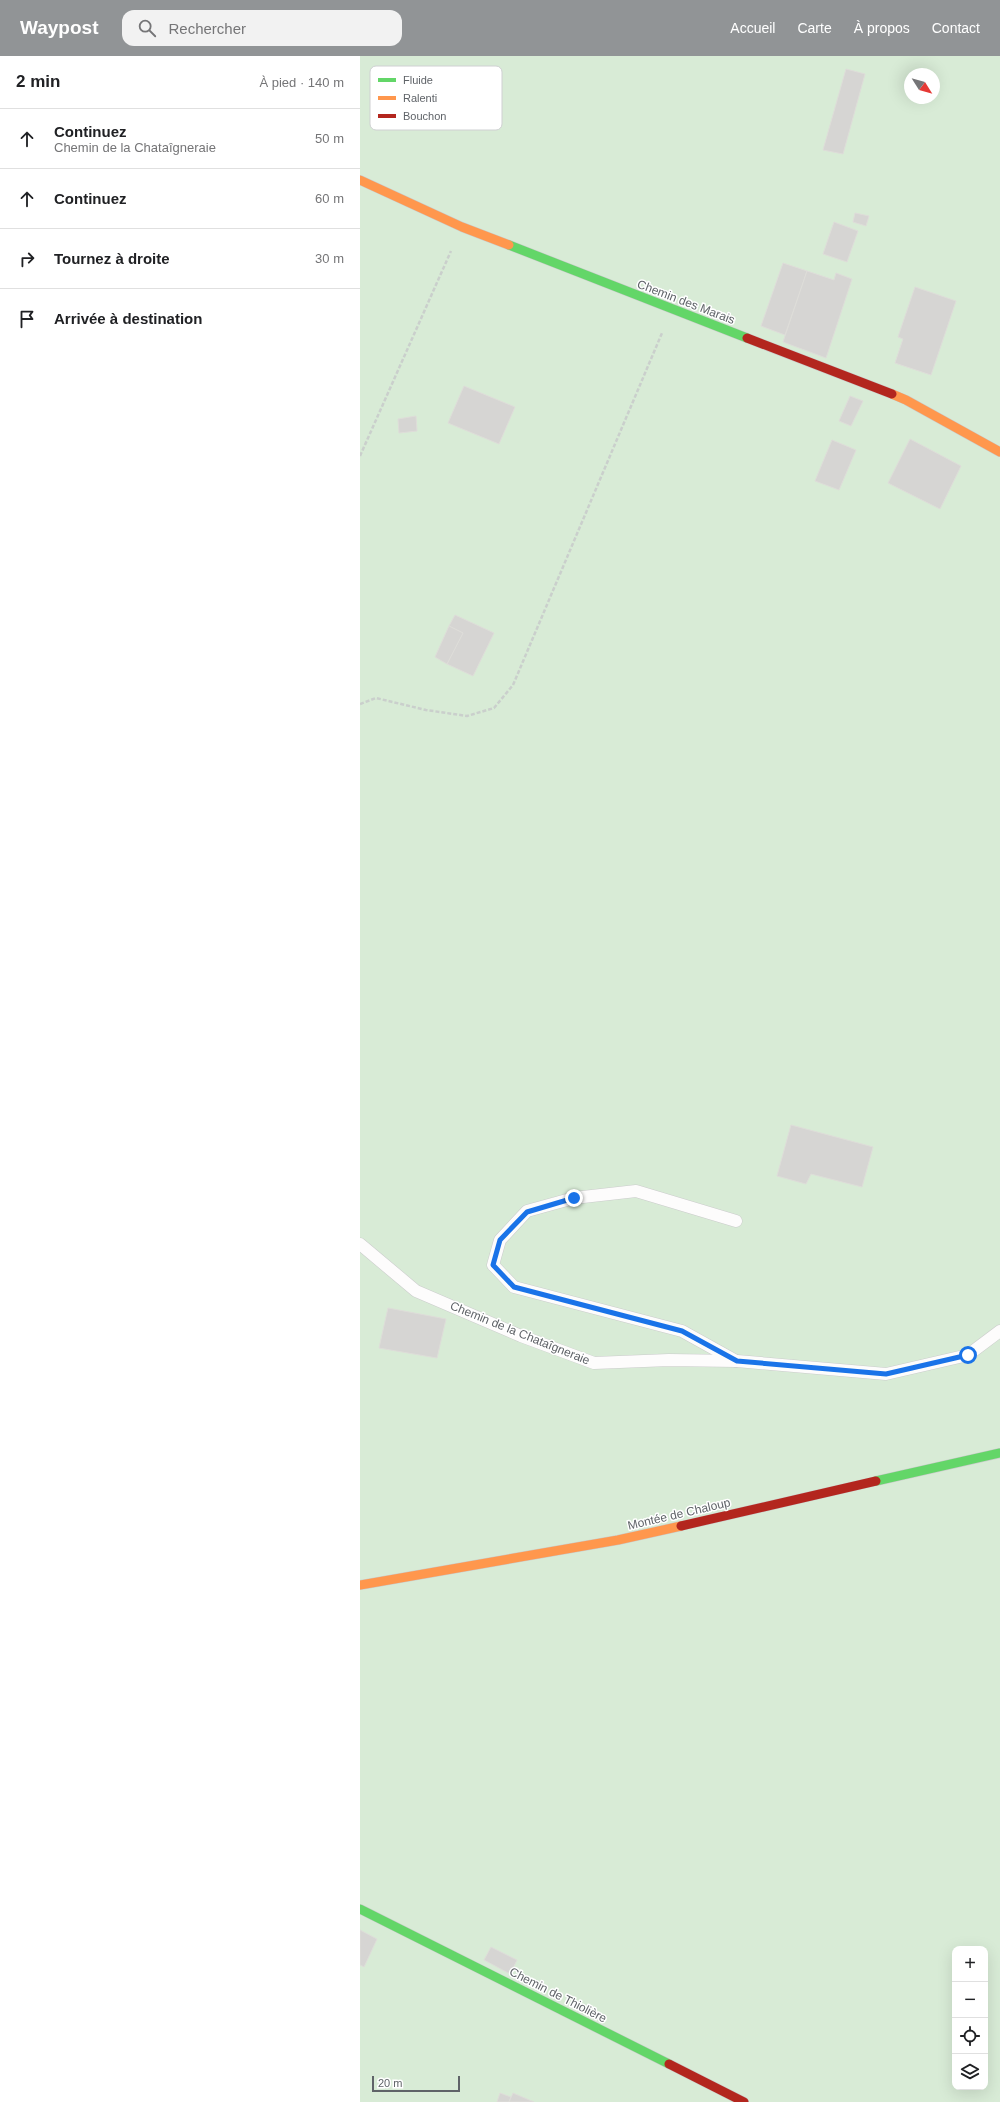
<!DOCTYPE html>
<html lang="fr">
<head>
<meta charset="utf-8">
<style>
  body { margin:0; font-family:Arial,sans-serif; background:#f2f2f2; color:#202124 }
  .controls { position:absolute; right:12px; bottom:12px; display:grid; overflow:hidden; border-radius:8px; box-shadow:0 4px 16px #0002 }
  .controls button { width:36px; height:36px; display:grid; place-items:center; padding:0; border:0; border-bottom:1px solid #e0e0e0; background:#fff; color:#202124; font:20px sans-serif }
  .compass { position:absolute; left:544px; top:12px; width:36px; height:36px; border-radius:50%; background:#fff; box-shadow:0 4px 16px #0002; rotate:127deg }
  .scale { position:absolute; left:12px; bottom:10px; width:88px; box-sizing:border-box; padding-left:4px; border:2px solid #5f6368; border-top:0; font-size:11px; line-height:14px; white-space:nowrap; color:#5f6368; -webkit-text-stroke:3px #fff; paint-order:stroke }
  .stop { position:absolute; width:12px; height:12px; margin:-9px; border:3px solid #1a73e8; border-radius:50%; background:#fff }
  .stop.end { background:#1a73e8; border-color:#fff; box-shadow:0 1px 4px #0008 }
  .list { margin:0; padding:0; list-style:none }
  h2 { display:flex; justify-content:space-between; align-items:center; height:52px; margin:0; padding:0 16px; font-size:17px }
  h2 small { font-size:13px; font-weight:400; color:#757577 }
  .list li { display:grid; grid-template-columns:26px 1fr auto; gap:12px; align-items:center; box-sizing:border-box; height:60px; padding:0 16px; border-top:1px solid #e0e0e0 }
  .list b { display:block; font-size:15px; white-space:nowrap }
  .list p { margin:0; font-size:13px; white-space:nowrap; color:#757577 }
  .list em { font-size:13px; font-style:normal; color:#757577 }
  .icon { flex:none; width:22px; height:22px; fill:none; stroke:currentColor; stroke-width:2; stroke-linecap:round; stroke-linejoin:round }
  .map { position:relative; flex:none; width:640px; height:2046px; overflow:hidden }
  header { display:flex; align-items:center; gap:24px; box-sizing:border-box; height:56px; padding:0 20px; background:#919496; color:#fff }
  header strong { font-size:19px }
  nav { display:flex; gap:22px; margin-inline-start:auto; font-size:14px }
  .search { width:280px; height:36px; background:#f2f2f2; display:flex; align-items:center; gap:10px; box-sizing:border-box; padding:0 14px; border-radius:12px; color:#757577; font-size:15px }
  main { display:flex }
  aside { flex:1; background:#fff }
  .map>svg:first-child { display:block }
  .green { fill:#d8ebd6; fill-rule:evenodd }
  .building { fill:#d6d5d3; stroke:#deddd9 }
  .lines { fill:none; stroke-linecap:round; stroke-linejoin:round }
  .lane-casing { stroke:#cbcccc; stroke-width:13 }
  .fast-casing { stroke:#cacacb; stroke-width:10 }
  .slow-casing { stroke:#cacacb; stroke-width:10 }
  .jam-casing { stroke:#cacacb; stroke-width:10 }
  .path { stroke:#cacfcc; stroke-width:2.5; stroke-dasharray:4 2; stroke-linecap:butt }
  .lane { stroke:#fdfcfc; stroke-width:12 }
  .fast { stroke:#63d668; stroke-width:9 }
  .slow { stroke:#ff974d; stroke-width:9 }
  .jam { stroke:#b3261e; stroke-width:9 }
  .route { stroke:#1a73e8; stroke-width:5 }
  .labels { text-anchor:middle; stroke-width:3; stroke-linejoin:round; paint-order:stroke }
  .street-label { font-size:12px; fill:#5f6368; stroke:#fff }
  .key { fill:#fff; stroke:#cfd0d2; stroke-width:1 }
  .key-label { font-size:11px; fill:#5f6368 }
</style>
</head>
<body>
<header>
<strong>Waypost</strong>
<div class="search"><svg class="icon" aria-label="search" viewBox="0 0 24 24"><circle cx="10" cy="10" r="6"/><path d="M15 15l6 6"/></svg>Rechercher</div>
<nav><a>Accueil</a><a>Carte</a><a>À propos</a><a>Contact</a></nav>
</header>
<main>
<aside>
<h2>2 min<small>À pied · 140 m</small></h2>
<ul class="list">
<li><svg class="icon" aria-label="ahead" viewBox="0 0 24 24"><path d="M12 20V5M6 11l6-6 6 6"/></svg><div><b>Continuez</b><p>Chemin de la Chataîgneraie</p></div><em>50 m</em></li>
<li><svg class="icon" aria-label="ahead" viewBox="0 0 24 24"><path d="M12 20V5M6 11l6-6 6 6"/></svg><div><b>Continuez</b></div><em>60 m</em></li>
<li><svg class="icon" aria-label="right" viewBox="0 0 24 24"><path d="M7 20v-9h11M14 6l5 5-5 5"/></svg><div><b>Tournez à droite</b></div><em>30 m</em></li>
<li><svg class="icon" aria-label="arrive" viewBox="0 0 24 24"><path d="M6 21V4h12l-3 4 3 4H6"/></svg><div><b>Arrivée à destination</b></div></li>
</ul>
</aside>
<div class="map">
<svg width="640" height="2046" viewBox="0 0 640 2046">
  <rect width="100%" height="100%" fill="#efeeea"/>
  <!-- green -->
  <path class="green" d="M0,0H640V2046H0ZM550,18H574V42H550ZM595,1893H625V2031H595Z"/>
  <!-- building -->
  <g class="building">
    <polygon points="486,13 505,18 483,98 463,94"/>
    <polygon points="495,157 509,160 506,170 493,166"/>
    <polygon points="474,166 498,175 487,206 463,198"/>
    <polygon points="423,207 447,215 425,279 401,270"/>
    <polygon points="447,215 474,224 476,217 492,223 466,302 423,286"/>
    <polygon points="555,231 596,245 571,319 535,307 543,283 538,281"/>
    <polygon points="104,330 155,351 139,388 88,367"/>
    <polygon points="490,340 503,345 491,370 479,365"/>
    <polygon points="56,360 57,375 39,377 38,363"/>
    <polygon points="550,383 601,410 580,453 528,427"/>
    <polygon points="472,384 496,394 479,434 455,425"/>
    <polygon points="95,559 134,577 113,620 87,608 103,577 89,570"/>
    <polygon points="89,570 103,577 87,608 75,601"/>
    <polygon points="431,1069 513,1091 502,1131 451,1118 446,1128 417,1120"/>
    <polygon points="28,1252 86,1263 77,1302 19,1292"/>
    <polygon points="0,1874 17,1883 4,1911 0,1909"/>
    <polygon points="131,1891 157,1904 150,1918 124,1904"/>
    <polygon points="140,2037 151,2041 149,2046 137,2046"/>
    <polygon points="153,2037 174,2046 149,2046"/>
  </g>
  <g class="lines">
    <!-- lane casing -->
    <g class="lane-casing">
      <g id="lane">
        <polyline points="376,1165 276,1135 214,1142 167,1155 140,1184 133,1209 154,1231 322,1275 376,1305"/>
        <polyline points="0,1188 56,1235 161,1280 234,1307 309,1304 377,1305 526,1318 608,1299 640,1275"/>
      </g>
    </g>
    <!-- fast casing -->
    <g class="fast-casing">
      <g id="fast">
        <polyline points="149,189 387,282"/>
        <polyline points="516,1425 640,1397"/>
        <polyline points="0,1853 309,2008"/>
      </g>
    </g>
    <!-- slow casing -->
    <g class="slow-casing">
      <g id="slow">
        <polyline points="0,124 102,171 149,189"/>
        <polyline points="532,338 546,344 640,396"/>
        <polyline points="0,1529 258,1484 321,1470"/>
      </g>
    </g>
    <!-- jam casing -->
    <g class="jam-casing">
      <g id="jam">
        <polyline points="387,282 532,338"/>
        <polyline points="321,1470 516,1425"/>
        <polyline points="309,2008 384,2046"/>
      </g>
    </g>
    <!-- path -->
    <g class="path">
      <polyline points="0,400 91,195"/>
      <polyline points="0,648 16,642 66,654 107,660 134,652 153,629 302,277"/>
    </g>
    <!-- lane -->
    <use href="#lane" class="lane"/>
    <!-- fast -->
    <use href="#fast" class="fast"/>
    <!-- slow -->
    <use href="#slow" class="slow"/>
    <!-- jam -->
    <use href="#jam" class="jam"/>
  </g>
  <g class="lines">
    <!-- route -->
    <polyline class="route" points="214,1142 167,1156 140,1184 133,1209 154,1231 322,1275 377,1305 526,1318 608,1299"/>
  </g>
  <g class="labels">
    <!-- street labels -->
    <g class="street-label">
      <text transform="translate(326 246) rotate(21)" y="4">Chemin des Marais</text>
      <text transform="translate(160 1277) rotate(22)" y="4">Chemin de la Chataîgneraie</text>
      <text transform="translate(319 1458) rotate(-13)" y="4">Montée de Chaloup</text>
      <text transform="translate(198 1939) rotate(27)" y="4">Chemin de Thiolière</text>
    </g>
  </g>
  <!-- legend -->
  <rect x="10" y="10" width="132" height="64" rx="6" class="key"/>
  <rect x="18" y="22" width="18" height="4" fill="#63d668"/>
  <rect x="18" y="40" width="18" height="4" fill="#ff974d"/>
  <rect x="18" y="58" width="18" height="4" fill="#b3261e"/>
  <g class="key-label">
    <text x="43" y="28">Fluide</text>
    <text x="43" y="46">Ralenti</text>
    <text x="43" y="64">Bouchon</text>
  </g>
</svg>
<div class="controls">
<button>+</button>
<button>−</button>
<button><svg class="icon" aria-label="locate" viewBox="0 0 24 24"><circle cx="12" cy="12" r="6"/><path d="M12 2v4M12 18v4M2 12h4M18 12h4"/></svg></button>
<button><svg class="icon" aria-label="layers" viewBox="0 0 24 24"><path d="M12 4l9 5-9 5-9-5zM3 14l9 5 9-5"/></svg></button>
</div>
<svg class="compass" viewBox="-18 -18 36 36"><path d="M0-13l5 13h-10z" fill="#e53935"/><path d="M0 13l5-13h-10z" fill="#757577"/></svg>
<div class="scale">20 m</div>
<div class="stop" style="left:608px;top:1299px"></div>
<div class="stop end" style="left:214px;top:1142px"></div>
</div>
</main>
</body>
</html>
